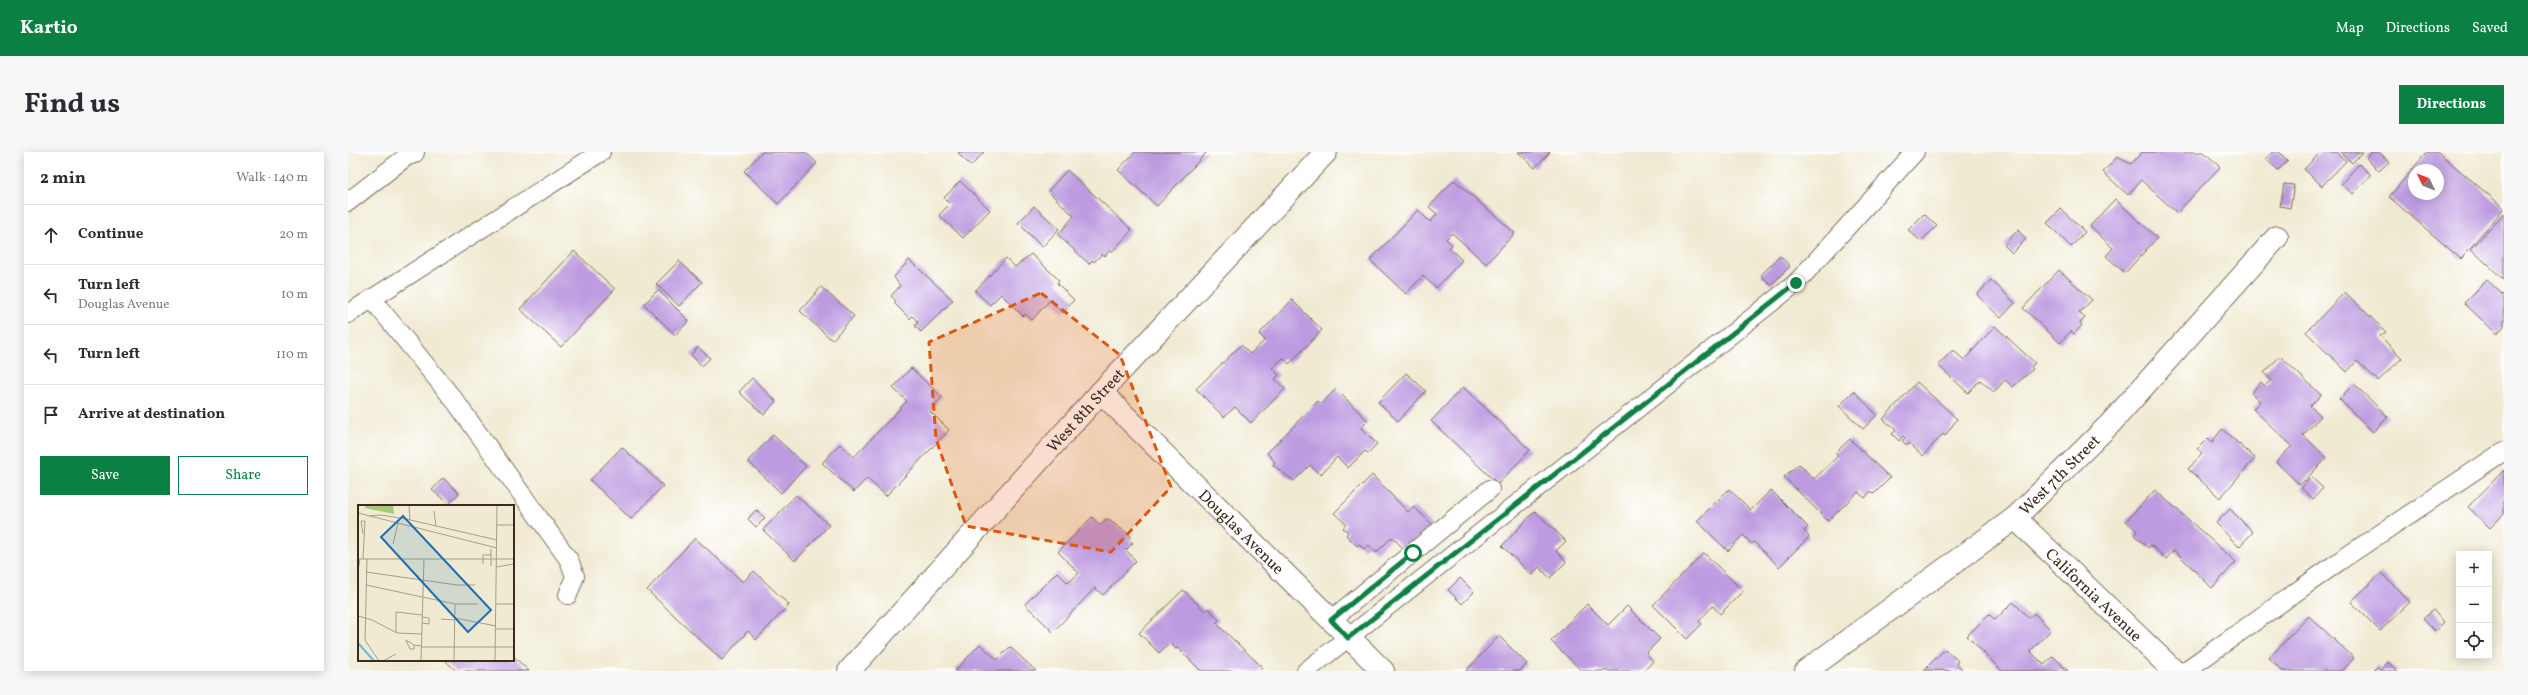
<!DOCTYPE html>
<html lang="en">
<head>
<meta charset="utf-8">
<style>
  body { margin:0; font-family:Vollkorn,serif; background:#f7f7f7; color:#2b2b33 }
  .controls { position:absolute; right:12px; bottom:12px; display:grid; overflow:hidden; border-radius:0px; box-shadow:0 2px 10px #0003 }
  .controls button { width:36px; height:36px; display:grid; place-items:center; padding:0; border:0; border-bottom:1px solid #e1e1e2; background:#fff; color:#2b2b33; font:20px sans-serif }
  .compass { position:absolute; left:2060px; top:12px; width:36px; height:36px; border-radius:50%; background:#fff; box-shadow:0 2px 10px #0003; rotate:313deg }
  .stop { position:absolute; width:12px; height:12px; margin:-9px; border:3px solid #0b8043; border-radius:50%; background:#fff }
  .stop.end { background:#0b8043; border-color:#fff; box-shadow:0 1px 4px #0008 }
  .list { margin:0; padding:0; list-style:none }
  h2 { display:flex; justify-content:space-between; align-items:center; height:52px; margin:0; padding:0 16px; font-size:17px }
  h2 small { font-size:13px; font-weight:400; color:#7c7c81 }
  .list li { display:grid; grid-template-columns:26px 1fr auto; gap:12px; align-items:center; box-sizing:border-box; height:60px; padding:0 16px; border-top:1px solid #e1e1e2 }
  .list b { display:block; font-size:15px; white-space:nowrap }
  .list p { margin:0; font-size:13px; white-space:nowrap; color:#7c7c81 }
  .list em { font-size:13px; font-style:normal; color:#7c7c81 }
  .actions { display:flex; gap:8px; padding:12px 16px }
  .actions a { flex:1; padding:9px 0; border:1px solid #0b8043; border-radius:0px; text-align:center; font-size:14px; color:#0b8043 }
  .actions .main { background:#0b8043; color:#fff }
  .icon { flex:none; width:22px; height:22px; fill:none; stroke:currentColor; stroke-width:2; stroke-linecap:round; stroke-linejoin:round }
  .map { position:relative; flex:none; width:2156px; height:519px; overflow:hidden; border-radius:0px }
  header { display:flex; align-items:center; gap:24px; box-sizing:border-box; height:56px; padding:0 20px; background:#0b8043; color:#fff }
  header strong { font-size:19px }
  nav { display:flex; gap:22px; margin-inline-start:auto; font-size:14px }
  .intro { display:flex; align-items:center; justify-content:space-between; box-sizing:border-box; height:96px; padding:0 24px }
  h1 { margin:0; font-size:28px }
  .button { padding:10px 18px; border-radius:0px; background:#0b8043; color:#fff; font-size:14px; font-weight:700 }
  main { display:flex; gap:24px; padding:0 24px }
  aside { flex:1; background:#fff; border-radius:0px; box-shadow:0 2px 10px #0003 }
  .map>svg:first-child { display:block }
  .building { fill:#bd9be0; fill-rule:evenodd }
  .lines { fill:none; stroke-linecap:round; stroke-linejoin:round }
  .lane-casing { stroke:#7a6d5d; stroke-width:20 }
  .street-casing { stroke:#7a6d5d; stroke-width:24 }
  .lane { stroke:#fff; stroke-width:18 }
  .street { stroke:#fff; stroke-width:22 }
  .route { stroke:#0b8043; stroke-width:5 }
  .marked { fill:#df570d; fill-opacity:0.2; stroke:#df570d; stroke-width:3; stroke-dasharray:8 5; stroke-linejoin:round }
  .labels { text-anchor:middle; stroke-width:3.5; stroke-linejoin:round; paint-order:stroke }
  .street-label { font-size:16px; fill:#3b2a1e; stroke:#fff }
  .inset-river { fill:none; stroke:#66bbe2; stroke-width:2 }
  .inset-road { fill:none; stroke:#a89d8a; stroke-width:1 }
  .view { fill:#1f6fb2; fill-opacity:0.15; stroke:#1f6fb2; stroke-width:2 }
  .inset-edge { fill:none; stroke:#3b2a1e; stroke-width:2 }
</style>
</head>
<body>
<header>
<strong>Kartio</strong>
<nav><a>Map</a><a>Directions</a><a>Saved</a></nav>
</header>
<div class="intro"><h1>Find us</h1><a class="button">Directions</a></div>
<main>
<aside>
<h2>2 min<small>Walk · 140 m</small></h2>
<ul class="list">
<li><svg class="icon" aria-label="ahead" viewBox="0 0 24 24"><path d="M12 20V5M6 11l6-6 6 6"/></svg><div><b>Continue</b></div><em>20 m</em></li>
<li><svg class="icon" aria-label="left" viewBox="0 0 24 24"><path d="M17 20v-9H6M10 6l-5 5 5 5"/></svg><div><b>Turn left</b><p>Douglas Avenue</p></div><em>10 m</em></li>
<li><svg class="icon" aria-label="left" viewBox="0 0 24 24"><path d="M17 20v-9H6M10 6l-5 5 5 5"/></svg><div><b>Turn left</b></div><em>110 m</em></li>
<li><svg class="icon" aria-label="arrive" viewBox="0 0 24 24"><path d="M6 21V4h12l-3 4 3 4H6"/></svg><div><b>Arrive at destination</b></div></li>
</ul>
<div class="actions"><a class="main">Save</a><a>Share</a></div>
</aside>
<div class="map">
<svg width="2156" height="519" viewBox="0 0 2156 519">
  <rect width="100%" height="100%" fill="#fff"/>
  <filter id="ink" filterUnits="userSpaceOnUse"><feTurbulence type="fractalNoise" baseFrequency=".025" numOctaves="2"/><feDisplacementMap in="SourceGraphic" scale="8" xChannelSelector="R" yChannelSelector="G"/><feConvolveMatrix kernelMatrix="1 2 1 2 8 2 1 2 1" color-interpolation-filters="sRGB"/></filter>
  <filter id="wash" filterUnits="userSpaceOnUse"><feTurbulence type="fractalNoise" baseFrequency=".012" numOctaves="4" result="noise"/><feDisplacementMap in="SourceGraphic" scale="16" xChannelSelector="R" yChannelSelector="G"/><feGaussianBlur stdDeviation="0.9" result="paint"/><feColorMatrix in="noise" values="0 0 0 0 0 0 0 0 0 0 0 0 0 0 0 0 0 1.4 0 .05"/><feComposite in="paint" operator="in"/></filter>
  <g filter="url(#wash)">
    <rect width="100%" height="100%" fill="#f0ead2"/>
    <g id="blocks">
      <!-- building -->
      <g class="building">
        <polygon points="414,0 457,0 469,11 430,52 396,19"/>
        <polygon points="611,0 636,0 623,14 610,1"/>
        <polygon points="787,0 859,0 809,54 770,18"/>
        <polygon points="1170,0 1202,0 1187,16"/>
        <polygon points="1794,0 1856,0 1872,15 1829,61 1793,28 1780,43 1755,20 1769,5 1783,12"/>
        <polygon points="1924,0 1931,0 1940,9 1930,18 1918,7"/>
        <polygon points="1973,0 1988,0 1998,9 1974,34 1956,17"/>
        <polygon points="1992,0 2015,0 2004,11"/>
        <polygon points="2024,0 2031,0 2041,10 2031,19 2018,6"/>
        <path d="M2079,0H2090L2156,56L2113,107L2041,45ZM2066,18H2090V42H2066Z"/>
        <polygon points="2011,12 2023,23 2005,42 1993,32"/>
        <polygon points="719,18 784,78 764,100 762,98 757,104 754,102 746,110 744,108 741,112 710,83 726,64 700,39"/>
        <polygon points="1106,28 1167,81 1138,112 1104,81 1098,87 1104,93 1101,96 1114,108 1088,136 1075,124 1058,142 1022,108 1070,58 1082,70 1089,62 1081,55"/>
        <polygon points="612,29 642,58 615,86 591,63 602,52 596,46"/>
        <polygon points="1936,32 1946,33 1942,56 1932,54"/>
        <polygon points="1767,47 1809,86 1777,121 1758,104 1765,96 1742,74"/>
        <polygon points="686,54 711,77 694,95 670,71"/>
        <polygon points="1713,57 1737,80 1723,95 1699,71"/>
        <polygon points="1576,62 1589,74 1573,89 1560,78"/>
        <polygon points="2156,62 2156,128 2123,97"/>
        <polygon points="1670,78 1678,87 1664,101 1656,93"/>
        <polygon points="226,99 267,137 213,195 172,157"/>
        <polygon points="683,102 711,128 709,131 726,148 715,161 702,148 684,168 677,162 675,164 653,142 642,153 627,139 658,106 667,115"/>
        <polygon points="1432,104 1442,114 1423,133 1413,123"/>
        <polygon points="561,108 605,148 573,180 567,174 570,170 564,164 562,167 546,151 548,149 543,144 552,134 546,125"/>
        <polygon points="331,109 354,130 331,154 308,132"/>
        <polygon points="1711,118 1744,148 1731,161 1737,166 1732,171 1734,173 1726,182 1723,179 1712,191 1675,156"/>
        <polygon points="1643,128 1667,151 1653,166 1629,143"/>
        <polygon points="2139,128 2156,144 2156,174 2149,182 2116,151"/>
        <polygon points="473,135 506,164 484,188 452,159"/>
        <polygon points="310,138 341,169 327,183 296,152"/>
        <polygon points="1997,140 2038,180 2032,184 2054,206 2030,229 2009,209 1999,220 1958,180"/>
        <polygon points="944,148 974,178 941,212 935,206 924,216 931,223 927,227 937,237 903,271 887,255 876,265 848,237 893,193 902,202 917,188 911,182"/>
        <polygon points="1647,174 1687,211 1683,215 1685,217 1665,235 1657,228 1646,240 1632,228 1620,241 1590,213 1605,198 1616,208"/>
        <polygon points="350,195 362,206 354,214 343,203"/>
        <polygon points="1932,204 1973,243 1962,254 1973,264 1955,283 1979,306 1952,333 1928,310 1944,294 1905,257 1912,249 1903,241 1913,230 1917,234 1923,228 1916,221"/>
        <polygon points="563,216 594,245 582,259 601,278 538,344 519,326 506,340 474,311 492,292 506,305 559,249 545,236"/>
        <polygon points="1058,221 1078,239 1050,269 1030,250"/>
        <polygon points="404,226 428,249 416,263 391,240"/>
        <polygon points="1569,230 1609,267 1597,284 1595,282 1575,304 1561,291 1559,294 1554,289 1557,286 1555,284 1551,289 1544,282 1548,278 1535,267"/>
        <polygon points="2006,232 2040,265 2025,280 1991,247"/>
        <polygon points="1115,235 1182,298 1150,332 1083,269"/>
        <polygon points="988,237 1020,269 1013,276 1029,292 1020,301 1017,299 1000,316 989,305 972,323 962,313 946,329 925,313 927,310 919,301 970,249 973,252"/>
        <polygon points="1506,239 1529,263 1515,277 1491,254"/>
        <polygon points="1874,277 1907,306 1872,346 1840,317 1854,302 1849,297 1860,286 1864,290"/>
        <polygon points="425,283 458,314 433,341 400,309"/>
        <polygon points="1502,287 1542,326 1526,342 1523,339 1517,346 1510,340 1480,369 1436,325 1451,312 1466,327 1490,304 1487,301"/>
        <polygon points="274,295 315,334 283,367 242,328"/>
        <polygon points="2156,318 2156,362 2142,376 2120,355"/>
        <polygon points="1024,323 1060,360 1066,355 1085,373 1057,398 1044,385 1028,401 1021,393 1016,397 1011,392 1009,394 998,383 1000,380 995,376 998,372 986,361"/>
        <polygon points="1963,325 1975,336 1965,347 1953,336"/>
        <polygon points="95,326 111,341 101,352 84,338"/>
        <polygon points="1381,337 1403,358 1423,338 1460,375 1456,379 1461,385 1431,415 1406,390 1404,392 1395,383 1380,399 1349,369"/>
        <polygon points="1807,338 1888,410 1864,436 1826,398 1818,407 1803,393 1800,396 1786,383 1789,379 1778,369"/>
        <polygon points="448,343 481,373 447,409 415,378"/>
        <polygon points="1882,357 1905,380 1891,395 1868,371"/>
        <polygon points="408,358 417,366 408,375 400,367"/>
        <polygon points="1187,359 1218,389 1208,399 1218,410 1202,426 1191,415 1184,423 1154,394"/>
        <polygon points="744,365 752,373 758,367 761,368 783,384 780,387 785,391 778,398 788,409 755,443 747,436 705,480 677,452 709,420 720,431 731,421 710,400"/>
        <polygon points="347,386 395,430 406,419 441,453 408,488 400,479 374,508 299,438"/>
        <polygon points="1356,401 1395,439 1372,462 1365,454 1351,469 1354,472 1339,487 1305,453"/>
        <polygon points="2033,421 2062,450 2032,479 2003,450"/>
        <polygon points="1112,426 1126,440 1114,452 1100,438"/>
        <polygon points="835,438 857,459 860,456 871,468 868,471 914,515 910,519 853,519 830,496 828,497 822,491 811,501 791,481"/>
        <polygon points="1665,450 1681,466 1686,461 1703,478 1682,499 1696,513 1705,504 1720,519 1654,519 1619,484 1641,462 1647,468"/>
        <polygon points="1239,452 1260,473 1279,454 1312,487 1298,501 1305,509 1296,519 1234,519 1203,489"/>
        <polygon points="2085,458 2096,470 2087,479 2075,467"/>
        <polygon points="1961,464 2006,506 1994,519 1934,519 1921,506"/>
        <polygon points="1151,484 1179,512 1172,519 1118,519"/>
        <polygon points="632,492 649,508 662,495 688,519 607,519"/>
        <polygon points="1597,497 1610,509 1608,511 1616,519 1576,518"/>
        <polygon points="165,504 181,519 108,519 97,508 165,508"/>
        <polygon points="2040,510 2050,519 2025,519 2029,515 2033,518"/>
      </g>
    </g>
  </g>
  <g filter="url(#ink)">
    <use href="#blocks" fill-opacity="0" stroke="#7a6d5d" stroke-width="1"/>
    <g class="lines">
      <!-- lane casing -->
      <g class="lane-casing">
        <g id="lane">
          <polyline points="0,50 63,1"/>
          <polyline points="24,147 107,249 221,408 227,424 220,443"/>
          <polyline points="0,162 253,0"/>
          <polyline points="983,468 1142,337"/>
          <polyline points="958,519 1448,131 1567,0"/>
          <polyline points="1837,519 1993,408 2156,299"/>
        </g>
      </g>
      <!-- street casing -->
      <g class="street-casing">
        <g id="street">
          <polyline points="63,1 65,0"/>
          <path id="s1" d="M753,240L1035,519"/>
          <path id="s2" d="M1667,366L1826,519"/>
          <path id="s3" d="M501,519L753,240L978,0"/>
          <path id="s4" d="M1458,519L1667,366L1762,272L1929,85"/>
        </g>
      </g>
      <!-- lane -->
      <use href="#lane" class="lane"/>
      <!-- street -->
      <use href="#street" class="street"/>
    </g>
  </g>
  <g class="lines" filter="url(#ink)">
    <!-- route -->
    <polyline class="route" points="1065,401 983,468 1000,486 1448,131"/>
  </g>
  <!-- marked area -->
  <path class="marked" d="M693,141L772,203L823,335L763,400L618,374L588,287L581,190Z"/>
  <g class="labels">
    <!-- street labels -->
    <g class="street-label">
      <text dy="6" stroke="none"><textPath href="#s3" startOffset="352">West 8th Street</textPath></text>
      <text dy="6" stroke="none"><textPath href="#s4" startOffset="321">West 7th Street</textPath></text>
      <text dy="6" stroke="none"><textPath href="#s1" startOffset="198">Douglas Avenue</textPath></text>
      <text dy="6" stroke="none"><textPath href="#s2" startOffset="110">California Avenue</textPath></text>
    </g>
  </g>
  <!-- overview -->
  <g transform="translate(10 353)">
    <rect width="156" height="156" fill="#f0ead2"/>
    <path d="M8,0H35L36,9L7,3Z" fill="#a5ca74"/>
    <path class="inset-river" d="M0,138L16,156"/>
    <path class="inset-road" d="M51,0L52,15M76,6L78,21M0,8L139,43M11,11L23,10L48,14L139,35M139,20H156M35,39L40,18M133,44V61M0,54H156M5,54L7,16H3L5,29M9,54L7,135L21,156M125,59V50H133M138,62L156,59M0,66L2,54M8,67L99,80H117M8,80L97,99H120M138,99H156M0,111L14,115L39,128L64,129M97,113L138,121M83,114L97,115M64,118L71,119V113L64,112M138,124H156M38,128V107L64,110M56,140V144H52L48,135L56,140L63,141M63,142H156M25,156L38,149M63,156L66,54M96,156L97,99M137,156L139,0"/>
    <path class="view" d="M45,11L133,105L110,127L23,32Z"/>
    <rect width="156" height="156" class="inset-edge"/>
  </g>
</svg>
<div class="controls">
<button>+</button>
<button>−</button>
<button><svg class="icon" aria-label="locate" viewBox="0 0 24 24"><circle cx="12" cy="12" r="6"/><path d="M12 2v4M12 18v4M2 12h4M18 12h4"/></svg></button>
</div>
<svg class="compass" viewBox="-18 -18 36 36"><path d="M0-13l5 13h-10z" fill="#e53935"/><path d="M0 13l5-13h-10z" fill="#7c7c81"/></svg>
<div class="stop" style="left:1065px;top:401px"></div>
<div class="stop end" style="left:1448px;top:131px"></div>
</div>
</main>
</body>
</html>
